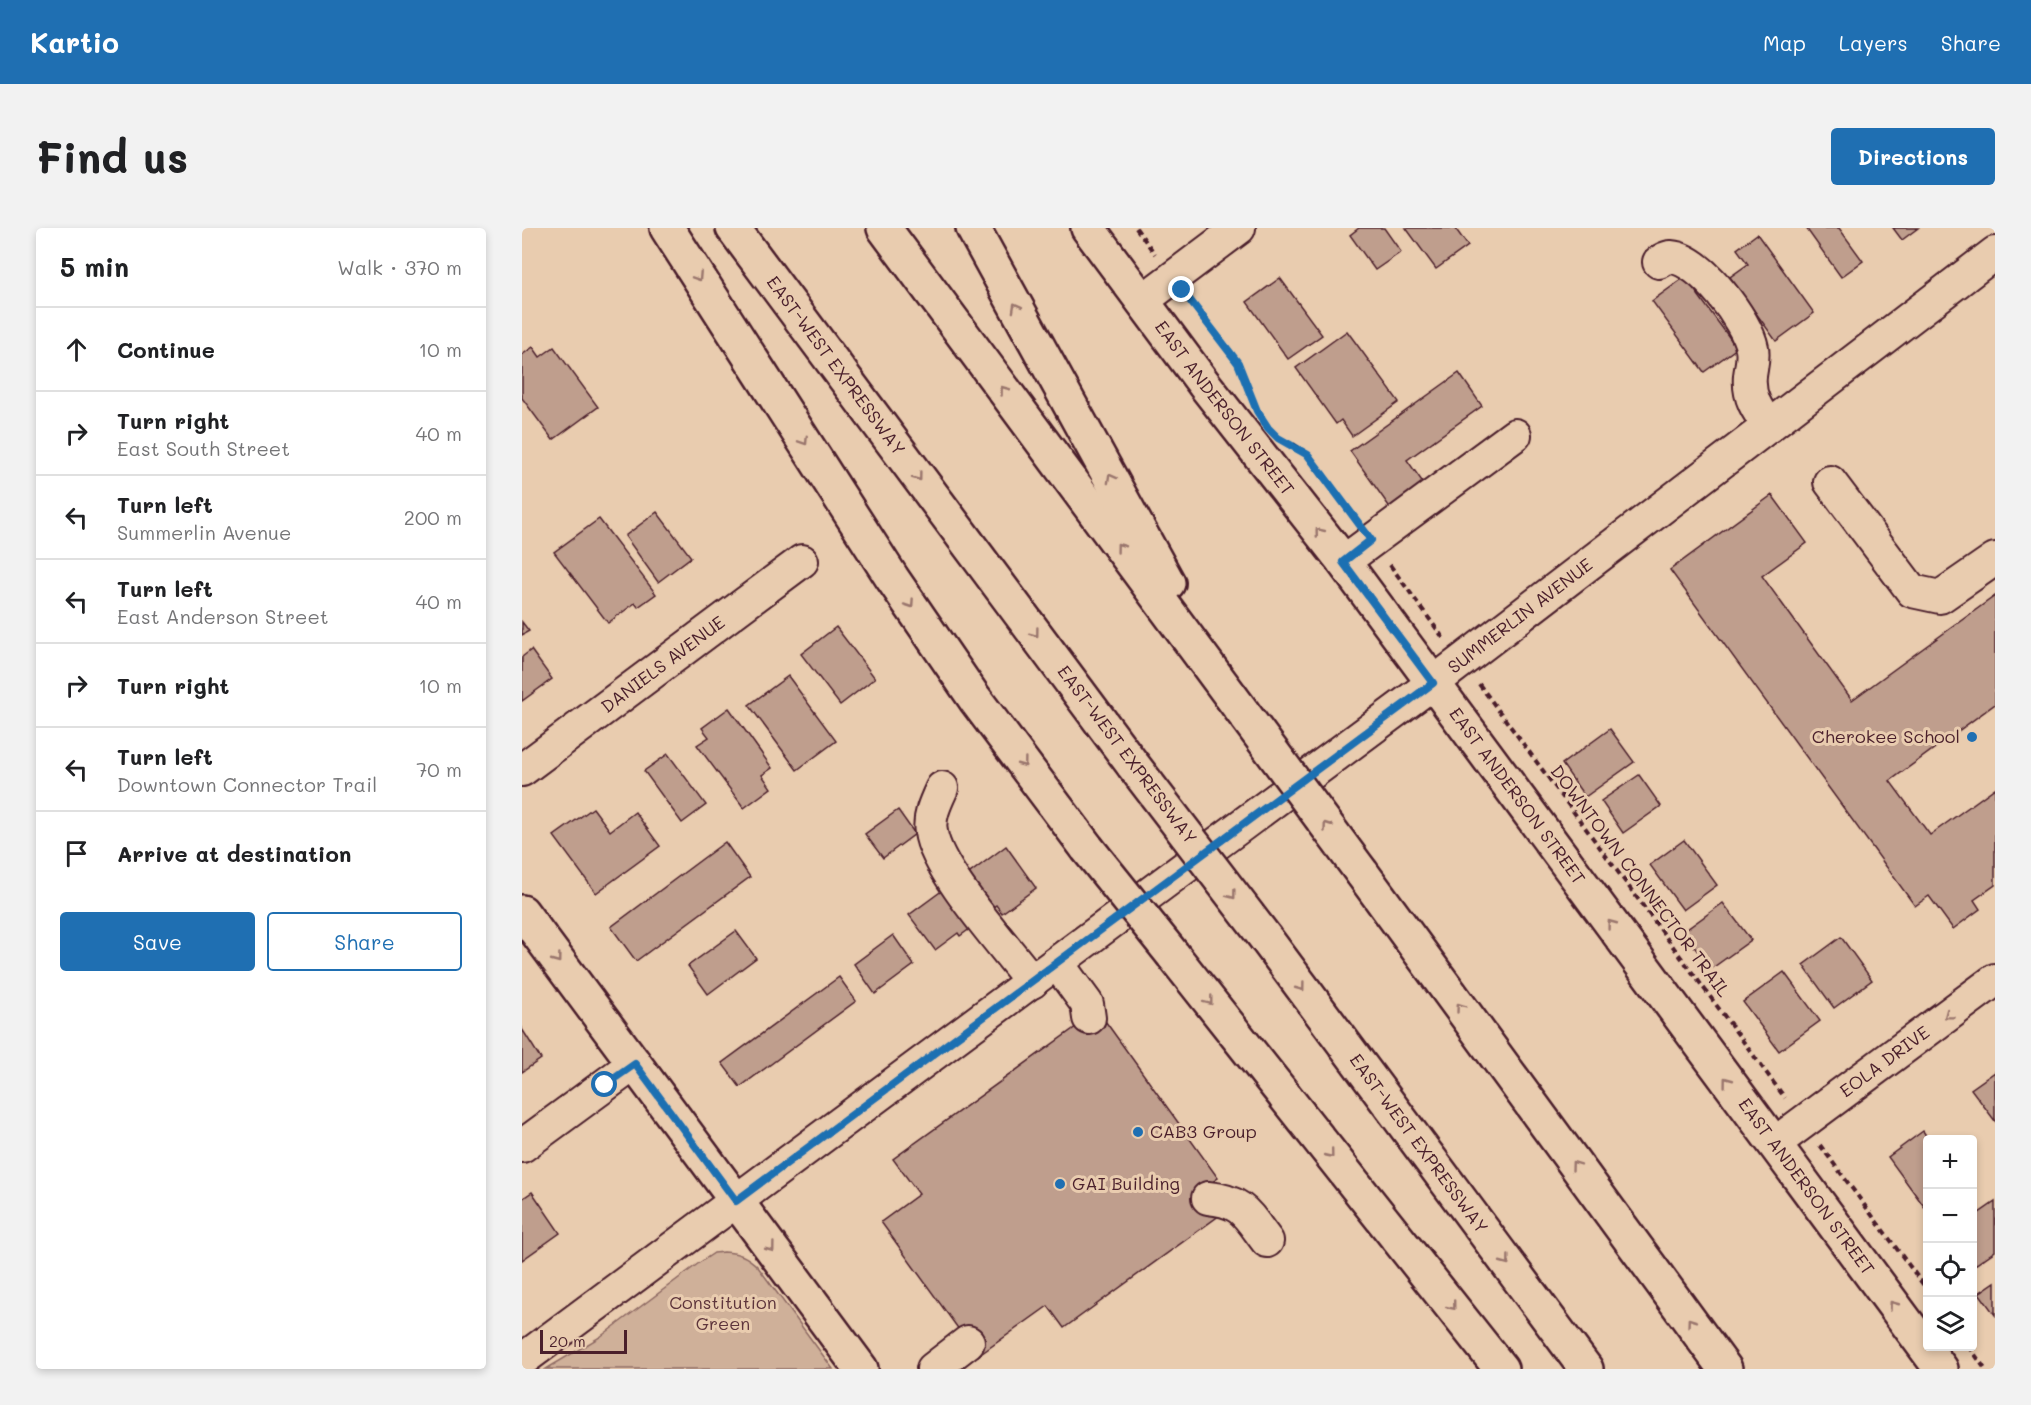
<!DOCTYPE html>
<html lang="en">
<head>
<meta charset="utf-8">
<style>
  body { margin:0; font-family:Mali,sans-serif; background:#f2f2f2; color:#202124 }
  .controls { position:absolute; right:18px; bottom:18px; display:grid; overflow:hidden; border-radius:6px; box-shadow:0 3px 9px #0003 }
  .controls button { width:54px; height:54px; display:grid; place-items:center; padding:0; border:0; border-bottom:2px solid #e0e0e0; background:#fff; color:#202124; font:30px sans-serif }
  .scale { position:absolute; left:18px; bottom:15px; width:87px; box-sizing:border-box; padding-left:6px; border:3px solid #4a1f2b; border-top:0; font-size:16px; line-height:21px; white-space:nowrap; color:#4a1f2b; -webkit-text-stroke:4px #e9ccaf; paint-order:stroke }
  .stop { position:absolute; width:18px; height:18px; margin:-14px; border:4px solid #1f6fb2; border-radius:50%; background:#fff }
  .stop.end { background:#1f6fb2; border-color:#fff; box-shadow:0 2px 6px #0008 }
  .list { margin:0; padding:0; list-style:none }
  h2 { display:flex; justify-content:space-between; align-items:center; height:78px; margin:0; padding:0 24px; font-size:26px }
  h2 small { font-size:20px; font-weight:400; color:#757577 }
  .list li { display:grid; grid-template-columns:39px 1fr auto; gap:18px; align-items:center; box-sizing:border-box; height:84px; padding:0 24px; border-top:2px solid #e0e0e0 }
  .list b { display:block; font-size:22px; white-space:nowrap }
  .list p { margin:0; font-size:20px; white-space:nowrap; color:#757577 }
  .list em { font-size:20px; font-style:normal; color:#757577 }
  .actions { display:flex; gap:12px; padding:18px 24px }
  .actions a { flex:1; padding:14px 0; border:2px solid #1f6fb2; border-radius:6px; text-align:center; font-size:21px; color:#1f6fb2 }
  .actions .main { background:#1f6fb2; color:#fff }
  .icon { flex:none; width:33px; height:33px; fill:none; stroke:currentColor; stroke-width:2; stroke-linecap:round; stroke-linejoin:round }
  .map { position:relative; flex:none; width:1473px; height:1141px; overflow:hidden; border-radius:6px }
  header { display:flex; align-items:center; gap:36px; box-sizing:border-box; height:84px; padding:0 30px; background:#1f6fb2; color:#fff }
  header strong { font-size:28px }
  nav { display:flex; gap:33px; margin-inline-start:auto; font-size:21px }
  .intro { display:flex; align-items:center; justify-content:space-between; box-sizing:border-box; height:144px; padding:0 36px }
  h1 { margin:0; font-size:42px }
  .button { padding:15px 27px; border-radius:6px; background:#1f6fb2; color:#fff; font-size:21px; font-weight:700 }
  main { display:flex; gap:36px; padding:0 36px }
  aside { flex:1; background:#fff; border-radius:6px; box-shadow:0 3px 9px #0003 }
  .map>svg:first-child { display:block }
  .green { fill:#cfb099; stroke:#8c6862; stroke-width:1.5 }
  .building { fill:#bf9e8d; stroke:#4a1f2b; stroke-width:1.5 }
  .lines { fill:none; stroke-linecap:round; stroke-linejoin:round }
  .minor-casing { stroke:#4a1f2b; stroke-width:36 }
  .major-casing { stroke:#4a1f2b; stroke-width:38 }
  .highway-casing { stroke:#4a1f2b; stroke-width:38 }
  .path { stroke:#4a1f2b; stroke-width:4; stroke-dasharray:6 4.5; stroke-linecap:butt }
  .minor { stroke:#e9ccaf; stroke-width:32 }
  .major { stroke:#e9ccaf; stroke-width:33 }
  .highway { stroke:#e9ccaf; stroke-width:33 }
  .highway-bridge-casing { stroke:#4a1f2b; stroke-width:38; stroke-linecap:butt }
  .highway-bridge { stroke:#e9ccaf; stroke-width:33 }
  .oneway { stroke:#9a766d }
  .route { stroke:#1f6fb2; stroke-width:8 }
  .poi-dot { fill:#1f6fb2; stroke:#e9ccaf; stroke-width:2 }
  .labels { text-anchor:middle; stroke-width:6; stroke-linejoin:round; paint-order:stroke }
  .street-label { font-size:18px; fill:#4a1f2b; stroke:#e9ccaf }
  .poi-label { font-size:18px; fill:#4a1f2b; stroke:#e9ccaf; text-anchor:start }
  .park-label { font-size:18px; fill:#5e353c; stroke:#e9ccaf }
</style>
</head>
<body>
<header>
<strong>Kartio</strong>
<nav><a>Map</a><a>Layers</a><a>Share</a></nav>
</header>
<div class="intro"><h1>Find us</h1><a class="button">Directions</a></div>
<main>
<aside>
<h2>5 min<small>Walk · 370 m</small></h2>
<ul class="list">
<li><svg class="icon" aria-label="ahead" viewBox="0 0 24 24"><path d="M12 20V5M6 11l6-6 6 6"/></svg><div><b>Continue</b></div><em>10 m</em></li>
<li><svg class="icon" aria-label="right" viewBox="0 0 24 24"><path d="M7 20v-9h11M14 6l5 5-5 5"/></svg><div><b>Turn right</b><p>East South Street</p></div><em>40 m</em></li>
<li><svg class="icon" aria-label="left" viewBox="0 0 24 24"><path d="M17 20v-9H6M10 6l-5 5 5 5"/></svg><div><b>Turn left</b><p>Summerlin Avenue</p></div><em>200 m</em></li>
<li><svg class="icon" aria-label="left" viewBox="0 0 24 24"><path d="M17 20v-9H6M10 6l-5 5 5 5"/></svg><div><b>Turn left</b><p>East Anderson Street</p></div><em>40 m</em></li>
<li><svg class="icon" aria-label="right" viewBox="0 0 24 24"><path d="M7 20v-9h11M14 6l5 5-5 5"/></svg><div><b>Turn right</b></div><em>10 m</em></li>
<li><svg class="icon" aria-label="left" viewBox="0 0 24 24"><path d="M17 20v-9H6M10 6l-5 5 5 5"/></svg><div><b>Turn left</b><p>Downtown Connector Trail</p></div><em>70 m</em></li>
<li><svg class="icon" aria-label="arrive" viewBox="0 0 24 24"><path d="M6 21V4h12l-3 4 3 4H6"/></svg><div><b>Arrive at destination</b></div></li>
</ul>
<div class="actions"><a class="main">Save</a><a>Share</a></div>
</aside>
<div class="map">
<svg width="1473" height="1141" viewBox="0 0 1473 1141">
  <rect width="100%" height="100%" fill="#e9ccaf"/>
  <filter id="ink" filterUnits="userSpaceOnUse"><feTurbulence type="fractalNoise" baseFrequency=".0167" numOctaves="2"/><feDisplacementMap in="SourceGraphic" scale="12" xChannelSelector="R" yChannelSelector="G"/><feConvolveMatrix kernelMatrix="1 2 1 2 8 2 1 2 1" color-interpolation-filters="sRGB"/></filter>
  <g filter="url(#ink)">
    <!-- green -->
    <path class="green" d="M202,1024C217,1025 225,1028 236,1039L311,1141H24L78,1109L177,1035L192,1025Z"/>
    <!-- building -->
    <g class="building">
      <polygon points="837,0 862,0 879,24 853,42 828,7"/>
      <polygon points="884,0 933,0 946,18 914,41"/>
      <polygon points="1284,0 1317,0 1341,33 1319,49"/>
      <polygon points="1371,0 1396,0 1380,12"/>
      <polygon points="1235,6 1292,85 1254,113 1208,49 1226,36 1215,21"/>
      <polygon points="1163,49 1215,120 1182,144 1130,73"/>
      <polygon points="758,50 800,107 766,131 725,74"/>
      <polygon points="825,103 877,174 830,208 819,192 814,196 774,140"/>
      <polygon points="11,119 18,129 32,119 76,179 31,212 0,170 0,127"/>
      <polygon points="937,145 960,178 885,232 907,263 874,288 828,223"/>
      <polygon points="1250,267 1285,315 1240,348 1330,472 1473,368 1473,476 1368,553 1408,607 1473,560 1473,657 1452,672 1458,681 1431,701 1407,668 1393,678 1148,342"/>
      <polygon points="135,284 169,329 136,354 103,308"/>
      <polygon points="77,291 134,366 116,379 113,375 86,395 32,324"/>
      <polygon points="0,394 7,403 0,407"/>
      <polygon points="314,399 353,450 318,477 279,426"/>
      <polygon points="9,422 30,451 0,473 0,429"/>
      <polygon points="266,448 314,513 275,542 227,477"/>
      <polygon points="207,480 250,540 240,547 249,560 222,580 175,517 187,509 180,500"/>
      <polygon points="1088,501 1112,534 1063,569 1040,536"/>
      <polygon points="146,526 184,577 160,595 122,543"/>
      <polygon points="1117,547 1139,578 1101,605 1079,573"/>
      <polygon points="71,580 88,603 113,584 138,618 74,665 32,608"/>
      <polygon points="376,582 393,606 361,630 343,606"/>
      <polygon points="1162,612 1195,657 1161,682 1128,637"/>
      <polygon points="203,614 228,649 114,733 89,699"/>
      <polygon points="484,618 514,660 480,685 474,677 464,684 440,651"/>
      <polygon points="425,659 453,697 438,708 436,705 413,722 387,687"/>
      <polygon points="1201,675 1229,712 1189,741 1161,704"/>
      <polygon points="214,703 234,730 186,766 166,738"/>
      <polygon points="371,707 392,737 353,766 332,736"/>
      <polygon points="1319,709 1350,752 1312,780 1281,737"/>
      <polygon points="1262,744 1298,793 1257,823 1221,774"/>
      <polygon points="317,749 334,773 218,859 200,835"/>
      <polygon points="576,783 696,950 680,961 698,987 542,1100 526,1078 456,1128 359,994 397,966 371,931"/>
      <polygon points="0,801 19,831 0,844"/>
      <polygon points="1473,844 1473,893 1449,861"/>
      <polygon points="1401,903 1407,912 1404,981 1366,929"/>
      <polygon points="10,964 38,1005 0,1032 0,971"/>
      <polygon points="1473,974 1473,1023 1450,1039 1450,990"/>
      <polygon points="1473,1054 1473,1087 1457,1065"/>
    </g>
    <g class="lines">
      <!-- minor casing -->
      <g class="minor-casing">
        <g id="minor">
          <path d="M1137,34C1141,32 1144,29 1149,29C1179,31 1225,93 1230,120C1232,130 1229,139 1228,148C1226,169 1235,182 1247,198"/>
          <polyline points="620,73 717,0"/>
          <polyline points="1308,254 1390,363 1418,369 1473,331"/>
          <polyline points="821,334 993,207"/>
          <path id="s1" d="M0,542L280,333"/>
          <path d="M420,560C414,573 406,589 409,604C414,643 485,720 510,754"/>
          <polyline points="535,735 565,776 567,790"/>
          <path id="s2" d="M1252,916L1473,752"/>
          <polyline points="0,918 113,835"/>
          <path d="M686,970C721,973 725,987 745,1013"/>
          <path id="s3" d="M0,1132L911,455L1473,25"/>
          <polyline points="411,1141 446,1114"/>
        </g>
      </g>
      <!-- major casing -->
      <g class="major-casing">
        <g id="major">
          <path id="s4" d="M566,0L682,156L818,329L1419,1141"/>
          <polyline points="0,684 339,1141"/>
        </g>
      </g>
      <!-- highway casing -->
      <g class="highway-casing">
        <g id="highway">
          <polyline points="145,0 370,350 453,471 565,620"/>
          <path id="s5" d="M211,0L611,537"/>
          <polyline points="362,0 708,467"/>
          <polyline points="451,0 646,355"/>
          <polyline points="840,645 1203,1141"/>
          <path id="s6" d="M745,712L1064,1141"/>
          <polyline points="651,727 979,1141"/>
        </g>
      </g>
      <!-- path -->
      <g class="path">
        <polyline points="614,0 633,26"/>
        <polyline points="668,73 716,135 727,161"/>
        <polyline points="771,216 786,227 833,290"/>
        <polyline points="868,337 922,411"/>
        <polyline points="957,456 1263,870"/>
        <polyline points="1298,917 1406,1063"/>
        <polyline points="1447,1118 1463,1141"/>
      </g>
      <!-- minor -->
      <use href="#minor" class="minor"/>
      <!-- major -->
      <use href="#major" class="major"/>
      <!-- highway -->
      <use href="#highway" class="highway"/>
      <!-- highway-bridge casing -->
      <g class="highway-bridge-casing">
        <g id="highway-bridge">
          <polyline points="708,467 840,645"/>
          <polyline points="611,537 745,712"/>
          <polyline points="565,620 651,727"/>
        </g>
      </g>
      <!-- highway-bridge -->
      <use href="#highway-bridge" class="highway-bridge"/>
    </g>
    <!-- one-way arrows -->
    <defs><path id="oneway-chevron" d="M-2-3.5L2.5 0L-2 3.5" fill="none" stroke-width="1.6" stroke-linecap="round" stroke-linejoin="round" transform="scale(1.5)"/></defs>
    <g class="oneway">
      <use href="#oneway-chevron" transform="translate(176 49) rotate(57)"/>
      <use href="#oneway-chevron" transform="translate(494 79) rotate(-119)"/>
      <use href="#oneway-chevron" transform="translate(482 162) rotate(-127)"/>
      <use href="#oneway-chevron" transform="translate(282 213) rotate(57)"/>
      <use href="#oneway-chevron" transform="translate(396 249) rotate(53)"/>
      <use href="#oneway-chevron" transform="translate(589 250) rotate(-119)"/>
      <use href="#oneway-chevron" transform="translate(797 304) rotate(-129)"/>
      <use href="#oneway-chevron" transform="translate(598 319) rotate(-127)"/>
      <use href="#oneway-chevron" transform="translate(388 376) rotate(56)"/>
      <use href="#oneway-chevron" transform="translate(513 405) rotate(53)"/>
      <use href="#oneway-chevron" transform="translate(501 535) rotate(53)"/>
      <use href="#oneway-chevron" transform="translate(805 598) rotate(-126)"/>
      <use href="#oneway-chevron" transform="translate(710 667) rotate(53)"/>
      <use href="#oneway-chevron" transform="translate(1089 696) rotate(-127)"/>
      <use href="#oneway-chevron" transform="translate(35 731) rotate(53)"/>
      <use href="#oneway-chevron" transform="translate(779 759) rotate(53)"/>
      <use href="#oneway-chevron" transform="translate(687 773) rotate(52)"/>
      <use href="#oneway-chevron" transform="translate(938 779) rotate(-126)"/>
      <use href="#oneway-chevron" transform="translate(1426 787) rotate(143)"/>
      <use href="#oneway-chevron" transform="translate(1205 853) rotate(-127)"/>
      <use href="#oneway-chevron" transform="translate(808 926) rotate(51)"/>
      <use href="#oneway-chevron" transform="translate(1053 937) rotate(-126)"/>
      <use href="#oneway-chevron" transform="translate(249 1020) rotate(53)"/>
      <use href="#oneway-chevron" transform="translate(984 1033) rotate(53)"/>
      <use href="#oneway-chevron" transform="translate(1371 1077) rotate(-127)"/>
      <use href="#oneway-chevron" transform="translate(930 1078) rotate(51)"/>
      <use href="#oneway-chevron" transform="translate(1169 1094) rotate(-126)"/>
    </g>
  </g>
  <g class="lines" filter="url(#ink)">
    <!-- route -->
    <polyline class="route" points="83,857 113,836 214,973 911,455 821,334 849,312 786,227 756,210 746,200 735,183 716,135 660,62"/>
  </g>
  <!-- markers -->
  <g class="poi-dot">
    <circle cx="1450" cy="509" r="6"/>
    <circle cx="616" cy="904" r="6"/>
    <circle cx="538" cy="956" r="6"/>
  </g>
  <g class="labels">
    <!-- street labels -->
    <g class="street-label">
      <text dy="6" stroke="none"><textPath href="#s5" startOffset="172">EAST-WEST EXPRESSWAY</textPath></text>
      <text dy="6" stroke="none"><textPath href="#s4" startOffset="226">EAST ANDERSON STREET</textPath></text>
      <text dy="6" stroke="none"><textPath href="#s3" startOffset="1245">SUMMERLIN AVENUE</textPath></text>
      <text dy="6" stroke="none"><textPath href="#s1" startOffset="176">DANIELS AVENUE</textPath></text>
      <text transform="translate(605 527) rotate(53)" y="6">EAST-WEST EXPRESSWAY</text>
      <text dy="6" stroke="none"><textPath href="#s4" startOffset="712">EAST ANDERSON STREET</textPath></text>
      <text transform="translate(1118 653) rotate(53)" y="6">DOWNTOWN CONNECTOR TRAIL</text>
      <text dy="6" stroke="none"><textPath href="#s2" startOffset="138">EOLA DRIVE</textPath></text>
      <text dy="6" stroke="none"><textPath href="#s6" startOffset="254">EAST-WEST EXPRESSWAY</textPath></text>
      <text dy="6" stroke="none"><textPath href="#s4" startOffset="1198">EAST ANDERSON STREET</textPath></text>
    </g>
    <!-- poi labels -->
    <g class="poi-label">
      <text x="1438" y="515" text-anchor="end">Cherokee School</text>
      <text x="628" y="910">CAB3 Group</text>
      <text x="550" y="962">GAI Building</text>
    </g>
    <!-- park labels -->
    <g class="park-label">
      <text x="201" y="1081">Constitution<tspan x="201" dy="21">Green</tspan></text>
    </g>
  </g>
</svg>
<div class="controls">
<button>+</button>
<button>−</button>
<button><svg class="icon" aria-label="locate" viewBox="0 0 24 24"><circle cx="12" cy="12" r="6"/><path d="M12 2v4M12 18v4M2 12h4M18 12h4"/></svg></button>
<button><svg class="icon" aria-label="layers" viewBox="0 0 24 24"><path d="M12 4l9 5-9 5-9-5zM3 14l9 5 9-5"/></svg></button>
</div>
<div class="scale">20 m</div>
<div class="stop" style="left:83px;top:857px"></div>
<div class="stop end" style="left:660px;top:62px"></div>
</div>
</main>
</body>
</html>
